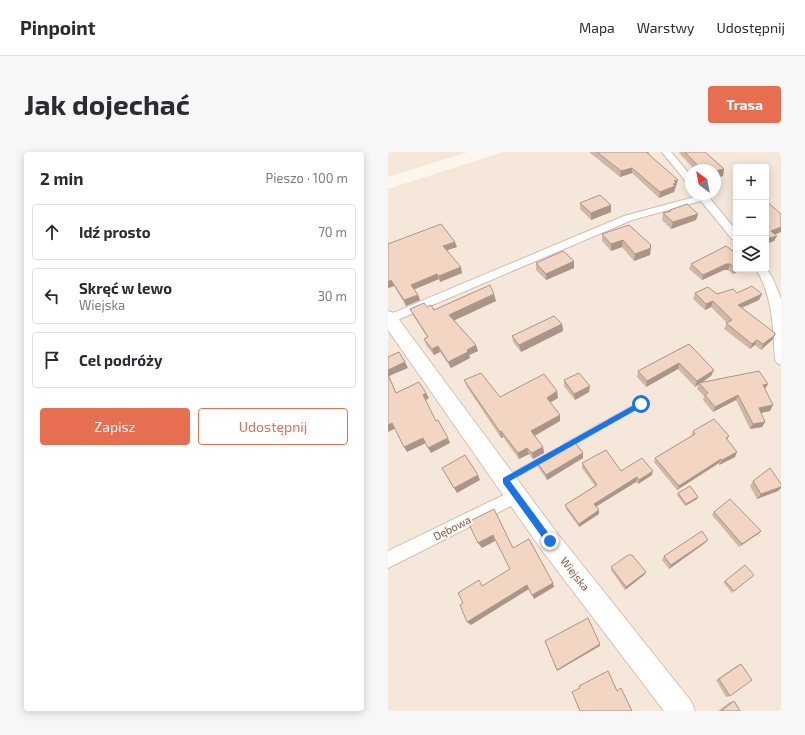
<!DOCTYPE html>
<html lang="pl">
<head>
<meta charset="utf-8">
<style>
  body { margin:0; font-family:"Exo 2",sans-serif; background:#f7f7f7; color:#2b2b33 }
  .controls { position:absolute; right:12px; top:12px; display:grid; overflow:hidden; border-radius:4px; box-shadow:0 2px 10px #0003 }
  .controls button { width:36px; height:36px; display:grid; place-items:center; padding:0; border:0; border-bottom:1px solid #e1e1e2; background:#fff; color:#2b2b33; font:20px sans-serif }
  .compass { position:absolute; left:297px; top:12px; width:36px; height:36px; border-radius:50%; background:#fff; box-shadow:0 2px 10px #0003; rotate:328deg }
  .stop { position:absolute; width:12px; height:12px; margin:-9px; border:3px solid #1a73e8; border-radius:50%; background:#fff }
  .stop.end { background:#1a73e8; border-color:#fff; box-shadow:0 1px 4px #0008 }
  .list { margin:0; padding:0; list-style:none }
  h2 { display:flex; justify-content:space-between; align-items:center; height:52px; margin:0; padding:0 16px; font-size:17px }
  h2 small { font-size:13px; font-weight:400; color:#7c7c81 }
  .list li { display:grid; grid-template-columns:26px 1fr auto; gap:12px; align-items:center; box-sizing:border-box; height:56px; margin:0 8px 8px; padding:0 8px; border:1px solid #e1e1e2; border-radius:4px }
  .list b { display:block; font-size:15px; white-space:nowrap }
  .list p { margin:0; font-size:13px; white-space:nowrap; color:#7c7c81 }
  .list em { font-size:13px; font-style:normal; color:#7c7c81 }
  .actions { display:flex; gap:8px; padding:12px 16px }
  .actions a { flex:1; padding:9px 0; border:1px solid #e76f51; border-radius:4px; text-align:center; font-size:14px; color:#e76f51 }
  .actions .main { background:#e76f51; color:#fff }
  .icon { flex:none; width:22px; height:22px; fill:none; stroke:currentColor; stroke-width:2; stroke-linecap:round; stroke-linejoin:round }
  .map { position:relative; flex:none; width:393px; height:559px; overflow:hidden; border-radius:4px }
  header { display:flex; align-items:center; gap:24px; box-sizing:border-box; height:56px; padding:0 20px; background:#fff; border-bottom:1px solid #e1e1e2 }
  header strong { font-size:19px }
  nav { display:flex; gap:22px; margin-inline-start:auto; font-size:14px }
  .intro { display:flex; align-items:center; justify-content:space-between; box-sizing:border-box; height:96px; padding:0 24px }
  h1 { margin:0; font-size:28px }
  .button { padding:10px 18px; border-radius:4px; background:#e76f51; color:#fff; font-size:14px; font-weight:700 }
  main { display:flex; gap:24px; padding:0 24px }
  aside { flex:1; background:#fff; border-radius:4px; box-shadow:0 2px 10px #0003 }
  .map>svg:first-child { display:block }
  .residential { fill:#f5e8da; fill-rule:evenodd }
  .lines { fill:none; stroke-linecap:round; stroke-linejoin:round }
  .lane-casing { stroke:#d1beb0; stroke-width:1 }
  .street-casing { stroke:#d1beb0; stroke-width:2 }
  .secondary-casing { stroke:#d6c0b0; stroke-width:2 }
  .lane { fill:#fff; fill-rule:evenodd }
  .street { fill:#fff; fill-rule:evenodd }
  .secondary { fill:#fff; fill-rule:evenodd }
  .wall { fill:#d1b7a8 }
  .shaded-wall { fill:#aa9588 }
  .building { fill:#f3d5c3; stroke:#aa9588 }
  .route { fill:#1a73e8 }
  .labels { text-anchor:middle; stroke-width:3.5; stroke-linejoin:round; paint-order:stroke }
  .street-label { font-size:11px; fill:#7a5c4d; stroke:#fffaf3 }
</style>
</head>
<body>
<header>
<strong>Pinpoint</strong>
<nav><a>Mapa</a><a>Warstwy</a><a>Udostępnij</a></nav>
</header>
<div class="intro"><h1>Jak dojechać</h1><a class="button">Trasa</a></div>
<main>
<aside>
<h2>2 min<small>Pieszo · 100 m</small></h2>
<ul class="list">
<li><svg class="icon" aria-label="ahead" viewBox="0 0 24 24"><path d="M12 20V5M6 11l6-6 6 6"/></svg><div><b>Idź prosto</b></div><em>70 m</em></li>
<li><svg class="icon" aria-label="left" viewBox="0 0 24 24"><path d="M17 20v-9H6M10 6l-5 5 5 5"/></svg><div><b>Skręć w lewo</b><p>Wiejska</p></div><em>30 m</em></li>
<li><svg class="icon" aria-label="arrive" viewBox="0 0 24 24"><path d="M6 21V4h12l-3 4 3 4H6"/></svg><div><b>Cel podróży</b></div></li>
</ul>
<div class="actions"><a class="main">Zapisz</a><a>Udostępnij</a></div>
</aside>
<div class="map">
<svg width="393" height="559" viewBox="0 0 393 559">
  <rect width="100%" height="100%" fill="#fdf6ec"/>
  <!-- residential -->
  <g class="residential">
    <polygon points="0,0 80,0 0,25"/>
    <path d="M115,0H393V559H0V37ZM348,15H378V117H348ZM303,18H327V42H303Z"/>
  </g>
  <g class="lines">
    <!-- lane casing -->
    <g class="lane-casing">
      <g id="lane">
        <polygon points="253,249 255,250 256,252 255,254 181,296 178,297 175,296 174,294 175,292"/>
        <polygon points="157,303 160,304 161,306 160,308 122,329 119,330 116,329 115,327 116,325"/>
      </g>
    </g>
    <!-- street casing -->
    <g class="street-casing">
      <g id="street">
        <polygon points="274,0 283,0 303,24 303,33 300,32"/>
        <polygon points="308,42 319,43 348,78 348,88 344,87 313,49 244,68 0,172 0,163 236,64 310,44"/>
        <path d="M378,116L385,127L393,147V213L389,211L387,208C385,175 385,145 368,117Z"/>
        <polygon points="128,337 133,339 136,344 133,349 0,416 0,399"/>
      </g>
    </g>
    <!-- secondary casing -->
    <g class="secondary-casing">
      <polygon id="secondary" points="0,159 6,161 169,381 303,549 307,559 276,559 153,397 0,178"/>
    </g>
    <!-- lane -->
    <use href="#lane" class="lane"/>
    <!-- street -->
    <use href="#street" class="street"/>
    <!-- secondary -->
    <use href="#secondary" class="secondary"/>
  </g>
  <!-- wall -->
  <g class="wall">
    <polygon points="201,0 261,0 261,3 289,33 288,34 286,40 271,46 244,21 232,25"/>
    <polygon points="292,0 317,0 336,17 335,24 327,18 307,18 291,1"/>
    <polygon points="192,51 223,60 203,68 192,57"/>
    <polygon points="348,51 348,58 346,57"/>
    <polygon points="282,58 310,62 308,68 283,77 274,68 275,61 281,59"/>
    <polygon points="214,82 263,93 262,103 246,109 234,95 223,99 214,89"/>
    <polygon points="0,92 69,95 59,98 74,121 52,130 51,127 26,137 32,148 18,154 6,134 0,136"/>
    <polygon points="348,101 348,117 355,117 345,122 340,118 336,118 314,128 301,117 303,112"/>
    <polygon points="148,111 186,116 158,128 148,118"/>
    <polygon points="307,141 329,142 349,141 371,148 354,156 387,183 384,188 373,198 367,193 362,197 336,177 339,171 323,155 317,158 305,147"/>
    <polygon points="108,149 66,168 88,193 90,199 81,203 82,206 63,216 52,200 46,203 38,193 36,187 39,185 25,163 22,157 39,155 46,158"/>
    <polygon points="174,172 175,179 133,200 125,190 124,184"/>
    <polygon points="301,192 326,218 323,224 313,231 380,232 377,237 382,259 373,261 377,270 374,275 362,277 348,248 325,260 315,248 316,244 309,237 311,232 307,235 290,217 258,235 249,225 250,219"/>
    <polygon points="76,228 112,245 169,239 170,246 162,250 172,263 172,269 147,284 155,295 156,301 145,307 141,302 131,307 115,285 113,286 79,235"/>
    <polygon points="176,228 201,240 187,248 176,234"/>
    <polygon points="305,279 341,284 339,288 347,305 331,313 331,311 289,338 266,310 267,306 303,284"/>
    <polygon points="195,306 159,328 150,315 149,310"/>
    <polygon points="194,311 233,319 264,323 250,332 248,330 208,354 211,358 211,362 191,375 178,357 177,353 207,334 194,316"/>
    <polygon points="365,329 393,332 393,336 390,339 369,347 362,334"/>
    <polygon points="290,341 309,347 297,354 289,343"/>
    <polygon points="326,360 373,379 370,382 351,395 324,363"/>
    <polygon points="320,388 317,391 281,417 274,408 276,404"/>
    <polygon points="223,415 258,420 256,423 237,438 223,418"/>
    <polygon points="366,423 344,441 335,430 337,429"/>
    <polygon points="353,512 342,544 338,545 328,528 350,513"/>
    <polygon points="346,549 352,559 330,559 342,550"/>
  </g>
  <!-- shaded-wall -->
  <g class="shaded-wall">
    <polygon points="244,16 244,21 232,25 233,19"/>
    <polygon points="336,17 335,24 327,26 327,19"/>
    <polygon points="290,28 286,40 271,46 272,40 286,29"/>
    <polygon points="223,53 223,60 203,68 203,61"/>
    <polygon points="310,62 308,68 283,77 285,70"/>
    <polygon points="393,75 393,80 381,85 383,79"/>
    <polygon points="389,84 386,89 378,92 378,87"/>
    <polygon points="235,88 234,95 223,99 223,92"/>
    <polygon points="67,90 69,95 57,99 55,94"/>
    <polygon points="263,93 262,103 246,109 247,102"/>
    <polygon points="186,109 186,116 158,128 158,122"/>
    <polygon points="338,112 342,112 340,118 336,118 314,128 315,123"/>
    <polygon points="73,115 74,121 52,130 51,124"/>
    <polygon points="348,115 348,117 355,117 345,122 347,116"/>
    <polygon points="49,122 51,127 25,138 23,133"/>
    <polygon points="3,128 6,134 0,136 0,130"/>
    <polygon points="106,142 108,149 63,170 61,163"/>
    <polygon points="374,142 371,148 348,158 350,153"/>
    <polygon points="30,143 32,148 18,154 16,148"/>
    <polygon points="325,149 323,155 317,158 318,152"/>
    <polygon points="174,172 175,179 133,200 131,193"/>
    <polygon points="387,183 384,188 373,198 375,192"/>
    <polygon points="369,188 367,193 362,197 364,192"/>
    <polygon points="88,193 90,199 81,203 82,206 63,216 60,210 79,198"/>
    <polygon points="50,194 52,200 46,203 44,197"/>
    <polygon points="17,210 20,216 1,224 11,247 0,223 0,218"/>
    <polygon points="291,211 290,217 258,235 259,229"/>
    <polygon points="326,218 323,224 307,235 309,229"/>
    <polygon points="380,232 376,238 375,233"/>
    <polygon points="202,234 201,240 187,248 186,242"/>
    <polygon points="169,239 170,246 160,252 159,246"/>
    <polygon points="38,241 41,246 38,248 35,243"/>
    <polygon points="350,243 348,248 325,260 327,255"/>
    <polygon points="385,253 382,259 368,262 371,256"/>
    <polygon points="172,263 172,269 144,285 143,279"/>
    <polygon points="377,270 374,275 362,277 365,272"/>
    <polygon points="4,271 8,276 0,280 0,273"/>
    <polygon points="113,279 115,285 113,286 112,280"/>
    <polygon points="35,286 38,291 19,300 16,295"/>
    <polygon points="60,286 62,291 43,301 40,296"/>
    <polygon points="155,295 156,301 145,307 144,301"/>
    <polygon points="139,296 141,302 131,307 130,301"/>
    <polygon points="349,300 347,305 331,313 334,308"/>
    <polygon points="195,301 195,306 159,328 158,323"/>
    <polygon points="333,307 331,311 289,338 291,334"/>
    <polygon points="265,319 264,323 250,332 251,328"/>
    <polygon points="90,323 92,328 69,341 66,336"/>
    <polygon points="249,325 248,330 206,356 206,352"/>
    <polygon points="393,335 393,336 390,339 369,347 373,342"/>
    <polygon points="310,345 309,347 297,354 298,352"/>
    <polygon points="211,358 211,362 191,375 191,372"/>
    <polygon points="373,379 370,382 351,395 354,392"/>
    <polygon points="105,383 107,389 94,396 90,391"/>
    <polygon points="320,388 317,391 281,417 283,413"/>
    <polygon points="258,420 256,423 237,438 238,435"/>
    <polygon points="165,431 166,435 146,447 144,443"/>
    <polygon points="139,433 141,437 83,473 79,470"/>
    <polygon points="212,492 212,494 169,519 169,518"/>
  </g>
  <!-- building -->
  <g class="building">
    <polygon points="209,0 259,0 258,0 290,28 286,29 288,31 285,32 287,34 272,40 244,16 233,19"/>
    <polygon points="297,0 317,0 336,17 327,19 327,18 314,18"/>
    <polygon points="212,43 223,53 203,61 192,51"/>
    <polygon points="378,49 393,62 393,75 383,79 389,84 378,87"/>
    <polygon points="299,52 310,62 285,70 275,61 283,59 282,58"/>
    <polygon points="53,72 67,90 55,94 73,115 51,124 49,122 23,133 30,143 16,148 3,128 0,130 0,92"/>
    <polygon points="241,73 263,93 262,94 263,96 247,102 235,88 223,92 214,82"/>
    <polygon points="338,94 348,101 348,115 347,116 342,112 338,112 315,123 303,112"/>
    <polygon points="175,99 186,109 158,122 148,111"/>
    <polygon points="102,133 106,142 61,163 88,193 79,198 80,200 60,210 50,194 44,197 36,187 40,185 22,157 36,151 39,155 43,153 46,158"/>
    <polygon points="364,134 374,142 350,153 387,181 387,183 375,192 369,188 364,192 338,171 344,168 325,149 318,152 307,141 320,135 329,142 345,137 349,141"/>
    <polygon points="166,164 174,172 131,193 124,184"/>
    <polygon points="301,192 326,218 309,229 291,211 259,229 250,219"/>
    <polygon points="11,200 17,210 0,218 0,205"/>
    <polygon points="371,219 380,232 375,233 385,253 371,256 377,270 365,272 350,243 327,255 317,243 320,241 311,231"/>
    <polygon points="93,221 112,245 156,222 169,239 159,246 172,263 143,279 155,295 144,301 139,296 130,301 113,279 112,280 76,228"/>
    <polygon points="191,221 202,234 186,242 176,228"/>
    <polygon points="0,223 8,241 31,230 38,241 35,243 48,269 50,268 60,286 40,296 35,286 16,295 4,271 0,273"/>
    <polygon points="326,267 341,284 338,286 349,300 334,308 333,307 291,334 267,306 307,282 305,279"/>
    <polygon points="186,289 195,301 158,323 149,310"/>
    <polygon points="218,298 233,319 254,306 265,319 251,328 249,325 206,352 211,358 191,372 177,353 209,333 194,311"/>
    <polygon points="77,303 90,323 66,336 54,316"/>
    <polygon points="382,316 393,332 393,335 373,342 365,329"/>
    <polygon points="302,334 310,345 298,352 290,341"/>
    <polygon points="342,347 373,379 354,392 326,360"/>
    <polygon points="106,357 125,396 141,387 165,431 144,443 139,433 79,470 72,453 75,451 70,441 91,428 94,434 122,417 105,383 90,391 80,370"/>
    <polygon points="314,379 320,388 283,413 276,404"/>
    <polygon points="240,403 244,403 258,420 238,435 223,415"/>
    <polygon points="357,413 366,423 346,439 337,429"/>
    <polygon points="200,466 212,492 169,518 157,489"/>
    <polygon points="353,512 364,528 342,544 331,527"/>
    <polygon points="220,519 229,539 233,536 244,559 192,559 184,540 192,536 191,534"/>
    <polygon points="346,549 352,559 333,559"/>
  </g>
  <!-- route -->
  <polygon class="route" points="253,249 256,252 255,254 122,329 164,386 164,392 159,392 115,331 115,326"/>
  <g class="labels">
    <!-- street labels -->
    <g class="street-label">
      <text transform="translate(64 376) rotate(-27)" y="4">Dębowa</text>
      <text transform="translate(187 422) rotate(52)" y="4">Wiejska</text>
    </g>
  </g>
</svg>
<div class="controls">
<button>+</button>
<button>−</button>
<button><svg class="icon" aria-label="layers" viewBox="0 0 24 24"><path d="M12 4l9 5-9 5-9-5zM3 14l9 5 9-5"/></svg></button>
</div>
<svg class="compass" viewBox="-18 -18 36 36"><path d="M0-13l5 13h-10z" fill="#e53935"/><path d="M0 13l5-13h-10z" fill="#7c7c81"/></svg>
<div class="stop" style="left:253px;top:252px"></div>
<div class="stop end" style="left:162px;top:389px"></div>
</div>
</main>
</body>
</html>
